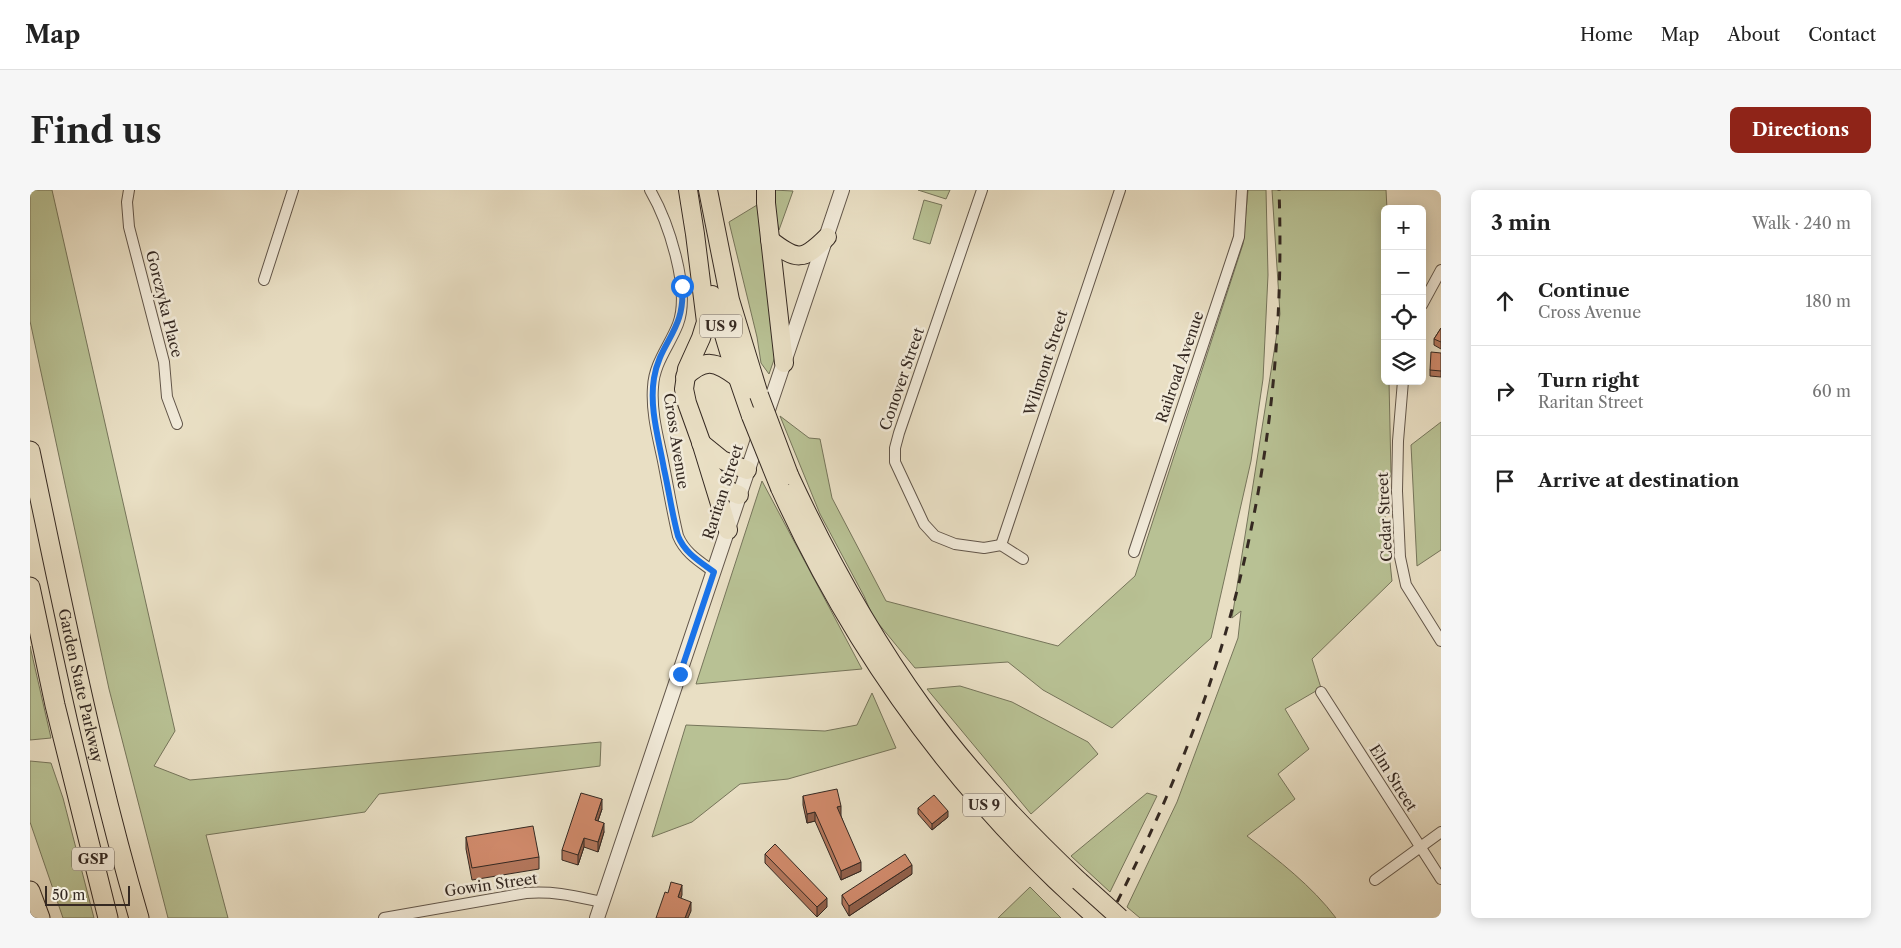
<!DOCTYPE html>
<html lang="en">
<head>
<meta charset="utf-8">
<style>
  body { margin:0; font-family:"Libre Caslon Text",serif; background:#f6f6f6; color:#222 }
  .controls { position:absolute; right:15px; top:15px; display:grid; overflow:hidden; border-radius:8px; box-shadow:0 2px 12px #0003 }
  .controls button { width:45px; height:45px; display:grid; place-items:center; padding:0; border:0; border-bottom:1px solid #e0e0e0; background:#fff; color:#222; font:25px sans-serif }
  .scale { position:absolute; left:15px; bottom:12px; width:85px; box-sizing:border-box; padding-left:5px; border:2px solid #352922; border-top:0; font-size:14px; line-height:18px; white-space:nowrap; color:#352922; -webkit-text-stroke:4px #f1ead9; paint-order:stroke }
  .stop { position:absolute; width:15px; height:15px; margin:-11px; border:4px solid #1a73e8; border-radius:50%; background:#fff }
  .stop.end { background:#1a73e8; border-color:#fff; box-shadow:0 1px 5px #0008 }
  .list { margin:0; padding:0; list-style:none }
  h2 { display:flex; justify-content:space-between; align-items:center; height:65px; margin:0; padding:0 20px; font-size:21px }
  h2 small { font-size:16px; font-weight:400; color:#767676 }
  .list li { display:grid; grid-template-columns:32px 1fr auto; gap:15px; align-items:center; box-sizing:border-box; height:90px; padding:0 20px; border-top:1px solid #e0e0e0 }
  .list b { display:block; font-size:19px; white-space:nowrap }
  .list p { margin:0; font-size:16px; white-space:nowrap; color:#767676 }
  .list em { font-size:16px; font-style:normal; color:#767676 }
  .icon { flex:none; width:28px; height:28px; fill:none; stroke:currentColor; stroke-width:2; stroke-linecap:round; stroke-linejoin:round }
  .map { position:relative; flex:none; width:1411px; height:728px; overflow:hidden; border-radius:8px }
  header { display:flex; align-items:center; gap:30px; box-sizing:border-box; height:70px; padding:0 25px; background:#fff; border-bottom:1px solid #e0e0e0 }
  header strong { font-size:24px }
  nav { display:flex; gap:28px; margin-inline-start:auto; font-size:18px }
  .intro { display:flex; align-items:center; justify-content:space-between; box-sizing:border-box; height:120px; padding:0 30px }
  h1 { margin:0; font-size:35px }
  .button { padding:12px 22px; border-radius:8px; background:#8f2418; color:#fff; font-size:18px; font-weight:700 }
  main { display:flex; gap:30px; padding:0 30px }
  aside { flex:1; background:#fff; border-radius:8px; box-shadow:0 2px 12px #0003 }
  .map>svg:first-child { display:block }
  .green { fill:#b8c194; stroke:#76755b }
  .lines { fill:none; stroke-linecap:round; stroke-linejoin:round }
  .minor-casing { stroke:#62564a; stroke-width:12 }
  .tertiary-casing { stroke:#62564a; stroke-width:16 }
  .trunk-casing { stroke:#352922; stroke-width:20 }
  .motorway-casing { stroke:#352922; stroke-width:21 }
  .minor { stroke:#f1ead9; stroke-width:10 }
  .tertiary { stroke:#f1ead9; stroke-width:14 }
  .trunk { stroke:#e9dfc4; stroke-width:18 }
  .motorway { stroke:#e9dfc4; stroke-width:19 }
  .rail { stroke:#352922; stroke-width:3; stroke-dasharray:9 9; stroke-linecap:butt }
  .trunk-bridge-casing { stroke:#352922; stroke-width:20; stroke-linecap:butt }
  .trunk-bridge { stroke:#e9dfc4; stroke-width:18 }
  .wall { fill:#b2765b; stroke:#352922 }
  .shaded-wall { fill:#91604a; stroke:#352922 }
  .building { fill:#cf896a; stroke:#352922 }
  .route { stroke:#1a73e8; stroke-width:6 }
  .labels { text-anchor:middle; stroke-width:5; stroke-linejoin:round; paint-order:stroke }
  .shield { fill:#f1ead9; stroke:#6d6359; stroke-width:1 }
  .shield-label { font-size:14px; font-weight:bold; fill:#352922 }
  .street-label { font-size:15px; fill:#352922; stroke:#f1ead9 }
</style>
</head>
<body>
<header>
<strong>Map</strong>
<nav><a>Home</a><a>Map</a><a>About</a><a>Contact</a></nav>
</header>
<div class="intro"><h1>Find us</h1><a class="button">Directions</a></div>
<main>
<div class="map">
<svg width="1411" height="728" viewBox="0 0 1411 728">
  <rect width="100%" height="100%" fill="#e9dfc4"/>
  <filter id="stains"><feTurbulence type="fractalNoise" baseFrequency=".004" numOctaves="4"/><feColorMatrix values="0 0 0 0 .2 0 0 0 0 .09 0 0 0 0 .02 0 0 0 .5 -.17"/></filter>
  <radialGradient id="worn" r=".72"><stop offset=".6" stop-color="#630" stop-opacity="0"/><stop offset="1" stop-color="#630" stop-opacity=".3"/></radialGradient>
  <!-- green -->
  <g class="green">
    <polygon points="0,0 22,0 145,541 124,576 160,590 571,552 570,576 349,604 335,622 176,645 198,728 138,728 79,499 0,131"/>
    <polygon points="743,0 763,1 749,40 742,11"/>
    <polygon points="888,0 920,0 916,9"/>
    <polygon points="1218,0 1236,0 1238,85 1233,189 1221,271 1181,448 1082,538 1013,500 978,472 885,478 843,427 834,406 790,324 750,226 779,248 790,249 802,308 856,411 1028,456 1105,386 1213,54"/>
    <path d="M1242,0H1356L1357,19H1355V191H1359L1361,284L1353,306L1362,391L1282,469L1291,498L1255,519L1279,559L1248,584L1265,609L1217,646C1248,670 1282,696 1306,728H1110L1097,717L1147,612L1208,448L1211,421L1202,428L1250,124Z"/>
    <polygon points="894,10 912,15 900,54 883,49"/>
    <polygon points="727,15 747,161 739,184 731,173 727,147 699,32"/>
    <polygon points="1411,232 1411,360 1387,376 1381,255"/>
    <polygon points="732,291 832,479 666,494"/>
    <polygon points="0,456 21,548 0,550"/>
    <polygon points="930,496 982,512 1058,552 1068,564 1001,624 897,499"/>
    <polygon points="842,503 866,558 758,589 710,594 662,632 622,647 656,535 795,541 827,535"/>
    <polygon points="0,571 21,573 33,608 64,728 33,728 0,632"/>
    <polygon points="1117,603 1127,606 1080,702 1041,666"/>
    <polygon points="1000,697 1031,728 968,728"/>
  </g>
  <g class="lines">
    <!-- minor casing -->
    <g class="minor-casing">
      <g id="minor">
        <polyline points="99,0 97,12 99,37 134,172 137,207 147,234"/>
        <path d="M620,0C638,31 661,99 648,134C640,155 624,173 623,197C621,222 628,247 633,271C638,296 642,321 648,346C655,363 669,371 684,382"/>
        <polyline points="952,0 869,243 865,258 865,272 894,334 905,346 925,354 954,358 971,355"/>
        <polyline points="234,90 263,0"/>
        <polyline points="1392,115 1411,80"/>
        <polyline points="1373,191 1368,251 1367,301 1370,367 1376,395 1411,451"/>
        <polyline points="971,355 1090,0"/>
        <polyline points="971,355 993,369"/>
        <polyline points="1104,362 1209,47 1212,0"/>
        <polyline points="1291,502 1411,689"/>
        <polyline points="1345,690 1411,642"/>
        <path d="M354,728L496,703C526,701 544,706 572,712"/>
      </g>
    </g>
    <!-- tertiary casing -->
    <g class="tertiary-casing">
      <polyline id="tertiary" points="567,728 812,0"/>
    </g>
    <!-- trunk casing -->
    <g class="trunk-casing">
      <g id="trunk">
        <polyline points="658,0 665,44 676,132 671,148 657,179 654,199 657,213 671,252 698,340"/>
        <polyline points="678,0 700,110 729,205"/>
        <polyline points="736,0 736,13 754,173"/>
        <path d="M740,50C767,71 773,71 797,47"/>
        <polyline points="682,105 700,165 721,226"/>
        <path d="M655,187C675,168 685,171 707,187"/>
        <polyline points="671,253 692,270 717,280"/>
        <polyline points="682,284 695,299 709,305"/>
        <path d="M759,285C797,367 840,445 893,518C938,581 993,638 1049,691"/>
        <path d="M750,298C825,464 929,607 1067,728"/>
      </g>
    </g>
    <!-- motorway casing -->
    <g class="motorway-casing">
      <g id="motorway">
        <path id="s1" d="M0,261C33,417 64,575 109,728"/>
        <polyline points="0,397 25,515 78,728"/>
        <polyline points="0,701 10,728"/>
      </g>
    </g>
    <!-- minor -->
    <use href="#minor" class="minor"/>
    <!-- tertiary -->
    <use href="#tertiary" class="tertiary"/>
    <!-- trunk -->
    <use href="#trunk" class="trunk"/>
    <!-- motorway -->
    <use href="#motorway" class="motorway"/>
    <!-- rail -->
    <path class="rail" d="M1079,728C1119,650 1155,570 1182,487C1233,331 1255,164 1249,0"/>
    <!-- trunk-bridge casing -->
    <g class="trunk-bridge-casing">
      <g id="trunk-bridge">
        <polyline points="729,205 759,285"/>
        <polyline points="721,226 750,298"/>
        <polyline points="1049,691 1090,728"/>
      </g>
    </g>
    <!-- trunk-bridge -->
    <use href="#trunk-bridge" class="trunk-bridge"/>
  </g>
  <!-- wall -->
  <g class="wall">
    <polygon points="1411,138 1411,159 1404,155 1404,149"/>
    <polygon points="1411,163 1411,187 1400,186 1400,180"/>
    <polygon points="773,606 811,626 831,681 811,690 785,631 777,633 773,615"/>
    <polygon points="888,618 918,627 902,640 888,624"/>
    <polygon points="572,619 568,631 574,642 568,662 554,657 548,675 532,670 532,660"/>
    <polygon points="436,647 509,667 509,679 442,690 436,659"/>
    <polygon points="735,664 797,717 787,727 735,673"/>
    <polygon points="882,684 819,726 812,714 812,705"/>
  </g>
  <!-- shaded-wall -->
  <g class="shaded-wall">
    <polygon points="572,609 572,619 565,639 565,630"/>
    <polygon points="811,616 811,626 807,626 807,617"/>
    <polygon points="918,621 918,627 902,640 902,634"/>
    <polygon points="785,622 785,631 777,633 777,624"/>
    <polygon points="574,633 574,642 568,662 568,652"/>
    <polygon points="554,648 554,657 548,675 548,665"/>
    <polygon points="831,672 831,681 811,690 811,681"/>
    <polygon points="882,675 882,684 819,726 819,716"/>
    <polygon points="652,695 652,705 648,717 648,707"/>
    <polygon points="797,708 797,717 787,727 787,717"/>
    <polygon points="661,712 661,721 658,728 655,728"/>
  </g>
  <!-- building -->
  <g class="building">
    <polygon points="1411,138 1411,152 1404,149"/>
    <polygon points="1401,162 1411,163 1411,181 1400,180"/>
    <polygon points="807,599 811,616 807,617 831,672 811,681 785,622 777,624 773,606"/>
    <polygon points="551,603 572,609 565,630 574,633 568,652 554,648 548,665 532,660"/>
    <polygon points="904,605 918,621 902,634 888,618"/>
    <polygon points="503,636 509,667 442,678 436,647"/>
    <polygon points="745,654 797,708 787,717 735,664"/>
    <polygon points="875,664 882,675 819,716 812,705"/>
    <polygon points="641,692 652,695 648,707 661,712 655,728 626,728 635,702 638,703"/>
  </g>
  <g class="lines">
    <!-- route -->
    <path class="route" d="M650,484L684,382C669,371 655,363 648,346C642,324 639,301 634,279C629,250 619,218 624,188C630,151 656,140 652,96"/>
  </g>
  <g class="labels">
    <!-- shield labels -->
    <g class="shield">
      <rect x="670" y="124.5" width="42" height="23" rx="4"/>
      <rect x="933" y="603.5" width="42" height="23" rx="4"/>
      <rect x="42" y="657.5" width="42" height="23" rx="4"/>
    </g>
    <g class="shield-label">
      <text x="691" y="141">US 9</text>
      <text x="954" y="620">US 9</text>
      <text x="63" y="674">GSP</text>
    </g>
    <!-- street labels -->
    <g class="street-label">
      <text transform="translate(134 114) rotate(76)" y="5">Gorczyka Place</text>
      <text transform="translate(1016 173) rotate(-72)" y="5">Wilmont Street</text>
      <text transform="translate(1150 177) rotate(-71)" y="5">Railroad Avenue</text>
      <text transform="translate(872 189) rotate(-71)" y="5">Conover Street</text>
      <text transform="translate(646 251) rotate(81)" y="5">Cross Avenue</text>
      <text transform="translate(693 302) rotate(-72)" y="5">Raritan Street</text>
      <text transform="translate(1355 327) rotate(-93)" y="5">Cedar Street</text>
      <text dy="5" stroke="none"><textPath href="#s1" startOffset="240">Garden State Parkway</textPath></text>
      <text transform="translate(1363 588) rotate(58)" y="5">Elm Street</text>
      <text transform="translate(461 695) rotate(-8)" y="5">Gowin Street</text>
    </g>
  </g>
  <rect width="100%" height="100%" filter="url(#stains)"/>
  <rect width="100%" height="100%" fill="url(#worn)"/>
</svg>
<div class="controls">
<button>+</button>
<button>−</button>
<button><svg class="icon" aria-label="locate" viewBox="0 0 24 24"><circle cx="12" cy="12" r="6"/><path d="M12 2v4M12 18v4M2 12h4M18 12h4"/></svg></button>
<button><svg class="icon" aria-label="layers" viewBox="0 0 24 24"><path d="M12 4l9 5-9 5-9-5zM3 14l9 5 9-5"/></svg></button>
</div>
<div class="scale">50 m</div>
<div class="stop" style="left:652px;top:96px"></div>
<div class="stop end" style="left:650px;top:484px"></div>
</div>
<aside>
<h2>3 min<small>Walk · 240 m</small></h2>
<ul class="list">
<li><svg class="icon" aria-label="ahead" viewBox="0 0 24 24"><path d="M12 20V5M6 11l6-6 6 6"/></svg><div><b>Continue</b><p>Cross Avenue</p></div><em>180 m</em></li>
<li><svg class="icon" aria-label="right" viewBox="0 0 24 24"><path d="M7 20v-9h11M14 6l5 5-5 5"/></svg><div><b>Turn right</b><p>Raritan Street</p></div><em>60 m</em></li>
<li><svg class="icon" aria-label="arrive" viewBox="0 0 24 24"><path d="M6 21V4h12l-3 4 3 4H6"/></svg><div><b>Arrive at destination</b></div></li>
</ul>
</aside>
</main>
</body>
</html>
